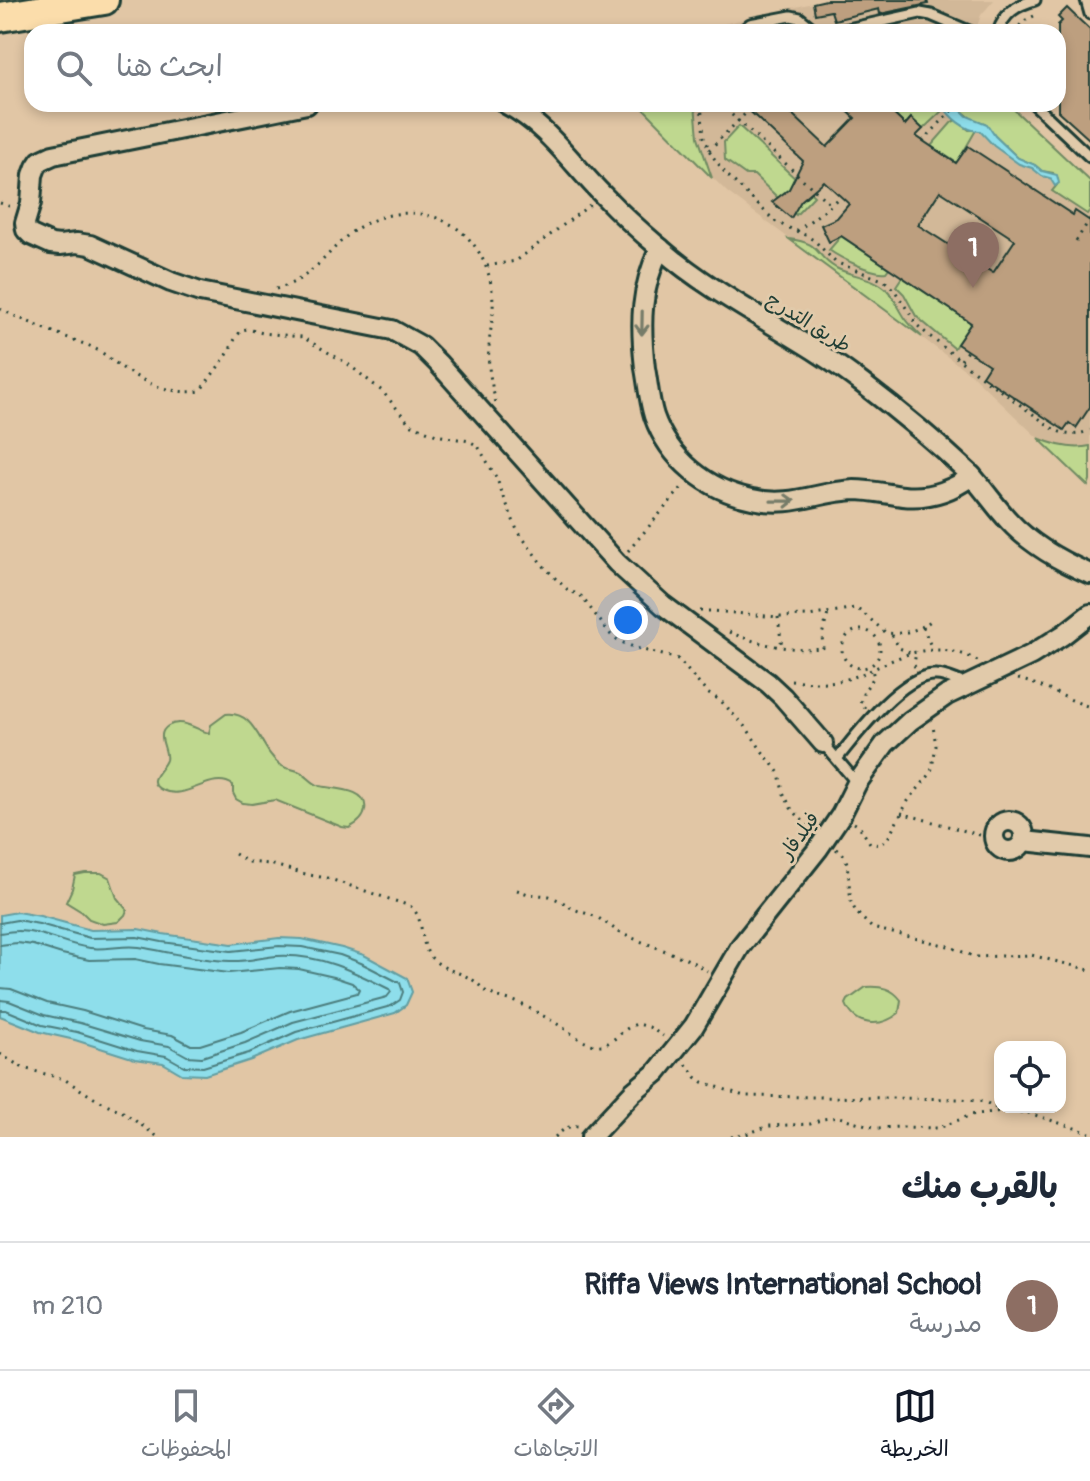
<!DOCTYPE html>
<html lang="ar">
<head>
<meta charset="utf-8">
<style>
  body { margin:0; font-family:Pangolin,"Playpen Sans Arabic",sans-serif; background:#f6f6f7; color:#1f2937; direction:rtl }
  .controls { position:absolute; right:24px; bottom:24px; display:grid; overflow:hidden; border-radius:16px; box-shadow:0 4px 12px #0003 }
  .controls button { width:72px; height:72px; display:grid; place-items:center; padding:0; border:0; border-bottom:2px solid #e0e1e3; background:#fff; color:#1f2937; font:40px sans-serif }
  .you { position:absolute; left:628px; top:620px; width:28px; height:28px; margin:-20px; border:6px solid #fff; border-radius:50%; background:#1a73e8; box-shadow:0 0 0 12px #1a73e833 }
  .badge { display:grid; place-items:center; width:52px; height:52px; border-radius:50%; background:#111827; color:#fff; font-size:26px; font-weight:700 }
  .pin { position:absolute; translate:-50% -66px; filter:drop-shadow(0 2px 4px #0008) }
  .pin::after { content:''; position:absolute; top:42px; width:28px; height:24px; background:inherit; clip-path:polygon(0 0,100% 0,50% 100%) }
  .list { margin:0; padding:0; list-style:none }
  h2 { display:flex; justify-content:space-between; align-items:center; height:104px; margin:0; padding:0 32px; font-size:34px }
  h2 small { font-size:26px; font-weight:400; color:#747a83 }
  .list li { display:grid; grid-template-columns:52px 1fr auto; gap:24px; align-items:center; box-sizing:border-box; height:128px; padding:0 32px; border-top:2px solid #e0e1e3 }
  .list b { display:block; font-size:30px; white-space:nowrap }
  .list p { margin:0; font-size:26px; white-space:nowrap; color:#747a83 }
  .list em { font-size:26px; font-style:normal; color:#747a83 }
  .icon { flex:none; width:44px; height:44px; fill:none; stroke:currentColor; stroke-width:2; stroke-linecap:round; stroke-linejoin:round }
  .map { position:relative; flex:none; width:1090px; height:1137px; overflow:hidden; direction:ltr }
  .search { position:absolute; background:#fff; box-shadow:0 4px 12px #0003; left:24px; right:24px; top:24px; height:88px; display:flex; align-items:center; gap:20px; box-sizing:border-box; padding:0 28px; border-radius:24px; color:#747a83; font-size:30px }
  .sheet { height:232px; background:#fff }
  nav { display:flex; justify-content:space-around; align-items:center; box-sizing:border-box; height:112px; border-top:2px solid #e0e1e3; background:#fff; font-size:22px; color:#747a83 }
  nav a { display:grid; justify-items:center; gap:4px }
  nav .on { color:#111827 }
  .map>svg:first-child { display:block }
  .built { fill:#d2b898 }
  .green { fill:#bfd88f; stroke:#6f8a62; stroke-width:2 }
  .water { fill:#8edeeb; stroke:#629ea2; stroke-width:2 }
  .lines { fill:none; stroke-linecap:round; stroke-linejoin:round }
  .shore { stroke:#4b7d7d; stroke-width:2 }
  .building { fill:#bd9f7f; stroke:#1f3d34; stroke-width:2; fill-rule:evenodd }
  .lane-casing { stroke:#1f3d34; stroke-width:15 }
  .street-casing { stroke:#1f3d34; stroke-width:24 }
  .primary-casing { stroke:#1f3d34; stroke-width:34 }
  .path { stroke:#1f3d34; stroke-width:3; stroke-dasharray:2 6; stroke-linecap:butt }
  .lane { stroke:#e1caaa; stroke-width:9 }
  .street { stroke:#e1caaa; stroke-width:18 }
  .primary { stroke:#fbddab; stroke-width:28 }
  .oneway { stroke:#767c69 }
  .labels { text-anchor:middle; stroke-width:6; stroke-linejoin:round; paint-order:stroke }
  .street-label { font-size:20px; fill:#1f3d34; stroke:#e1caaa }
</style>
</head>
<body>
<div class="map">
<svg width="1090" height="1137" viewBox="0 0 1090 1137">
  <rect width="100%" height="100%" fill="#e1c6a5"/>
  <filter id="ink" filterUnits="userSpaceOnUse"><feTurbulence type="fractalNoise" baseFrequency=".0125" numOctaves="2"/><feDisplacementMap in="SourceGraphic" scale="16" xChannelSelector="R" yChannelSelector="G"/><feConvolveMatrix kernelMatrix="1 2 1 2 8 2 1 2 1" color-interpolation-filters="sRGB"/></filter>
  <g filter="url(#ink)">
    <!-- built -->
    <g class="built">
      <polygon points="826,0 994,0 981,15 975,32 680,32 710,27"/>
      <polygon points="639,104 1008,104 1090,181 1090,480 1088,486 972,375 727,192"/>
    </g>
    <!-- green -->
    <g class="green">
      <polygon points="639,104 695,104 698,137 712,178"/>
      <polygon points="883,104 942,104 944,109 923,129 911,118 905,125"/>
      <polygon points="968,104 974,104 979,108 983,104 1008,104 1090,181 1090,210 1087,214 1052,191 1057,185 1053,173 1042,171 1035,165 1018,158 995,136 985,123 972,119 961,110"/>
      <polygon points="956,120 969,130 976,130 957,163 931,146 952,122"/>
      <polygon points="739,126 814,196 796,215 754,175 746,175 725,160 724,142"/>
      <path d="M841,236L889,268L886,272C872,274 840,258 829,250Z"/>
      <path d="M789,239C823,243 813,255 836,268C853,277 874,276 888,291C895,299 899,309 905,318C910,325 916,331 922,337Z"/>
      <polygon points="902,277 971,323 954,348 916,316 904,294 896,286"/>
      <path d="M1038,438C1054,445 1072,450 1090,446V480L1088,486Z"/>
      <path d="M226,714C258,711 259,751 282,766C287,769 294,769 300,772C308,776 311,783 320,786C333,789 369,788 365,810C364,819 357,824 349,828L342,827L275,800L252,804L243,803L236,799L233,793V785C211,770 187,802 162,790C143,781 163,770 166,760C169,749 154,735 168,726C182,717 196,730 209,733L211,725Z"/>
      <polygon points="85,873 101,873 110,878 117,898 127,910 125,915 118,922 103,924 89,919 82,912 66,902 72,889 75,875"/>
      <path d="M866,987C881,986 892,988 901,1000L899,1013C881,1028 855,1027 846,1004L848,1000Z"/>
    </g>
    <!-- water -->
    <g class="water">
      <path d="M942,104H955L967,116L987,124L995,136L1018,158L1035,165L1042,171L1057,175L1059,183L1055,186L1050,178L1042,176L1032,168L1019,164L994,146L980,131C965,131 949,117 942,104Z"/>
      <polygon points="17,912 40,916 91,930 138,929 163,934 232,944 279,938 302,939 342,948 364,955 407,978 412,992 406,1005 395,1013 298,1040 251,1060 205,1075 182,1074 163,1063 135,1059 75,1040 40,1032 0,1016 0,915"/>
    </g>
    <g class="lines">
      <!-- shore -->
      <g class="shore">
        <polyline points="0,923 17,920 39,924 90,938 137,937 162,942 231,951 279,946 302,947 340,955 361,963 400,983 403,992 400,1000 391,1006 296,1032 249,1053 203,1067 184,1066 166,1056 137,1051 77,1032 42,1025 6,1010 0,1010"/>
        <path d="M0,933C6,932 12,931 18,931C43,931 65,945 90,948C106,950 122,945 139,947C169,952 199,960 230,961C246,962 262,957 278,956C319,954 353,971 389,989L391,992L387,997L293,1022L245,1043L202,1057L187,1056L169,1046L140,1041L80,1023L44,1015L9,1001L0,1000"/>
        <polyline points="0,945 17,943 33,945 62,954 89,960 135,959 159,964 229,973 280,968 299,969 334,977 352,983 359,989 357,993 290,1011 241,1032 200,1045 191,1045 172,1035 143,1030 83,1011 47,1003 11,989 0,988"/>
      </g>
    </g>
    <!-- building -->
    <g class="building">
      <polygon points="826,0 927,0 928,4 880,14 879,9 834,20 831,11 815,14 813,3"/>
      <polygon points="1067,8 1090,30 1090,140 1058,111 1058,25 1062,21 1058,17"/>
      <path d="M742,104H798L790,112L827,147L855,118L840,104H883L905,125L911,118L923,129L916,136L956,163L968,146L1073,215L1075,211L1090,221V407L1076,428L1069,423L1064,430L982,376L989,365L957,344L971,323L841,236L829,242L821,225L837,218L849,204L824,181L801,201L791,218L772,202L789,189L803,161ZM940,191L1015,240L993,273L918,225Z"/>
    </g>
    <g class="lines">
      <!-- lane casing -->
      <g class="lane-casing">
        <g id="lane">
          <polyline points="1086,0 1090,14"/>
          <polyline points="741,32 750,24 791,16 800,18 817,32"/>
          <polyline points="834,32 920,13 931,15 971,32"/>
          <path d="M998,32C1004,13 1017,5 1035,0"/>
          <polyline points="1034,104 1090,157"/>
          <polyline points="823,743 857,783"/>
          <path d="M837,759C855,736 904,672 936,675C946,675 956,681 966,684"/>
        </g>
      </g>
      <!-- street casing -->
      <g class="street-casing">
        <g id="street">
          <polyline points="307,104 53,155 40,161 36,167 33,175 31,203 25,223 26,230 31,235 51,244 60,245 77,243 90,245 171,282 200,292 392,330 421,346 438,363 617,563 663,605 768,683 783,697 823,743"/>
          <path d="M506,104C547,125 571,163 603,195C621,214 641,232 661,249C722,302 799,334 863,384C900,412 936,442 970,474C984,489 995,506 1009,521C1031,545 1060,561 1090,574"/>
          <path d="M660,248C640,290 640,323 645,368C648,384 649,400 654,416C669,459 707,490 752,499C792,508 816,492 854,490C871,490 887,494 903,496C929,499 951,491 972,476"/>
          <circle cx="1009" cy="836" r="15"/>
          <polyline points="1024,841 1090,848"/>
          <polyline points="591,1137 633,1092 657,1072 694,1026 740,947 818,849 841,815 857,783 885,744 910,721 947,695 1031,655 1063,635 1090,614"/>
        </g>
      </g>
      <!-- primary casing -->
      <g class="primary-casing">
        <polyline id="primary" points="0,17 104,0"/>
      </g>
      <!-- path -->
      <g class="path">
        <polyline points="1014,32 1024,21 1038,14"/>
        <path d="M701,104L704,137L711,154L726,174L776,222L807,236L815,241L835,262L885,281L895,291L918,326L927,334L976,373L1055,430C1068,436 1077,436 1090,430"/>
        <polyline points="720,104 831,205"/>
        <polyline points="923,141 958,104"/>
        <polyline points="709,150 746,113"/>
        <polyline points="0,203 12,207"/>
        <polyline points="797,231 831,205 840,196"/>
        <polyline points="1076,241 1090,219"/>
        <polyline points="487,266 516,261 591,204"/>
        <path d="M276,289C290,285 302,279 313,269C331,254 342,236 363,225C385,213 409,210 434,217C476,230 495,271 493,313C492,325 489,337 489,349C487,367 492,386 496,403"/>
        <path d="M0,309C29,323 58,334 87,345C101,350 112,361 124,369C146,384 173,395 200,391L227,355L236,337L242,330L247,329L263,333L302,337L348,364L382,391L410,424L436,435L469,441L478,446L496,477L517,530L541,563L554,577L568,590L581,596L611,635L619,641L636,648L678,659L707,693L720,700L748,730L762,751L779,773L783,792L791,808L811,830"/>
        <polyline points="961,360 967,351"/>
        <polyline points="628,551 685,484"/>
        <path d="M700,611H712L778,617L809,616L855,608L862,612L886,633C904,635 921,630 934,618"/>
        <polyline points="778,617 782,648"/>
        <polyline points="923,627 932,649"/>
        <circle cx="861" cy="649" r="19"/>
        <path d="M729,632C760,645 790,651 823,648L822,635L828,614"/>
        <polyline points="892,635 899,648 911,653"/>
        <polyline points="915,667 914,665 916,651"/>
        <path d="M1018,679C1043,685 1065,699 1090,707"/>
        <path d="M791,680C810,682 829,684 847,679C866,674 882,664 900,657C924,647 956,647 979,662"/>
        <polyline points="865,708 860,703 864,691 874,677 872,670"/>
        <polyline points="901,813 994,839"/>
        <polyline points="854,823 859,826 870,843 880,845 887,840 908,801 931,773 936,746 933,726"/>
        <polyline points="836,849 844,855 847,863 851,902 856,912 872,928 948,946 975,957 1031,955 1090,970"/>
        <path d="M235,854L248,862L270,864L309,875L327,878L410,906C425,917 419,942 430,956C441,970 459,971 473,980C478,983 481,988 487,992C497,998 510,999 521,1004C532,1009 543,1016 554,1022C567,1029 582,1044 596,1045C614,1047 621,1027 638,1024L649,1027L663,1036"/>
        <polyline points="517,890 528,894 549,896 561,901 573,909 597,917 622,934 689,960 707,971"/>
        <polyline points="0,1054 23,1068 64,1079 94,1098 123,1112 158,1137"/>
        <polyline points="686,1064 696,1077 703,1082 744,1096 962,1099 985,1102 1002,1111"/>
        <path d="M555,1137C563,1130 568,1125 579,1126"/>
        <polyline points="731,1137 743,1135 769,1126 810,1124 823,1119 839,1117 877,1128 901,1127 939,1128 971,1115 1002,1111 1029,1113 1090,1133"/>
      </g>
      <!-- lane -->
      <use href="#lane" class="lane"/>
      <!-- street -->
      <use href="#street" class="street"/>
      <!-- primary -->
      <use href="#primary" class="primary"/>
    </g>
    <!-- one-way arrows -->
    <defs><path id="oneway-shaft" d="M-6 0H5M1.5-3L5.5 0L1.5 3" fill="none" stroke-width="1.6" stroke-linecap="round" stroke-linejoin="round" transform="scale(2)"/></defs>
    <g class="oneway">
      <use href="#oneway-shaft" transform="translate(642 323) rotate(91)"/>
      <use href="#oneway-shaft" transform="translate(783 501) rotate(-1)"/>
    </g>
  </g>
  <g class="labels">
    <!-- street labels -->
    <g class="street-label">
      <text transform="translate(809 322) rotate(32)" y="7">طريق التدرج</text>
      <text transform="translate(799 835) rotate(-54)" y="7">فيلدفار</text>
    </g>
  </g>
</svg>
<div class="controls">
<button><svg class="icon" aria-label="locate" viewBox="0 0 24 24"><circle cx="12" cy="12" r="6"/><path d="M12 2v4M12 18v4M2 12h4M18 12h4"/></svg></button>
</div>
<div class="you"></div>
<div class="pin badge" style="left:973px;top:288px;background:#8d6e63">1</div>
<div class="search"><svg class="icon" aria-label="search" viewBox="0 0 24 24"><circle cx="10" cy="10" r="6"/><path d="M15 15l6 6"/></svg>ابحث هنا</div>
</div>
<section class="sheet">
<h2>بالقرب منك<small></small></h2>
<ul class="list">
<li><span class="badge" style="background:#8d6e63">1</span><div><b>Riffa Views International School</b><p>مدرسة</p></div><em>210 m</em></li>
</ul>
</section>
<nav>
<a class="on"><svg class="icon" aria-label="map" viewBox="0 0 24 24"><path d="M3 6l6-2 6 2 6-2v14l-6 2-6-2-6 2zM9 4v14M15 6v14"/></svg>الخريطة</a>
<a><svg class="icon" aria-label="directions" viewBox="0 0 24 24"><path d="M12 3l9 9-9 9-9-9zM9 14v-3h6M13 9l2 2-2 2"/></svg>الاتجاهات</a>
<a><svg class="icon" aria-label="saved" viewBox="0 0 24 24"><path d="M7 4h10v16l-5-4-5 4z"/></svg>المحفوظات</a>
</nav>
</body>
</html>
